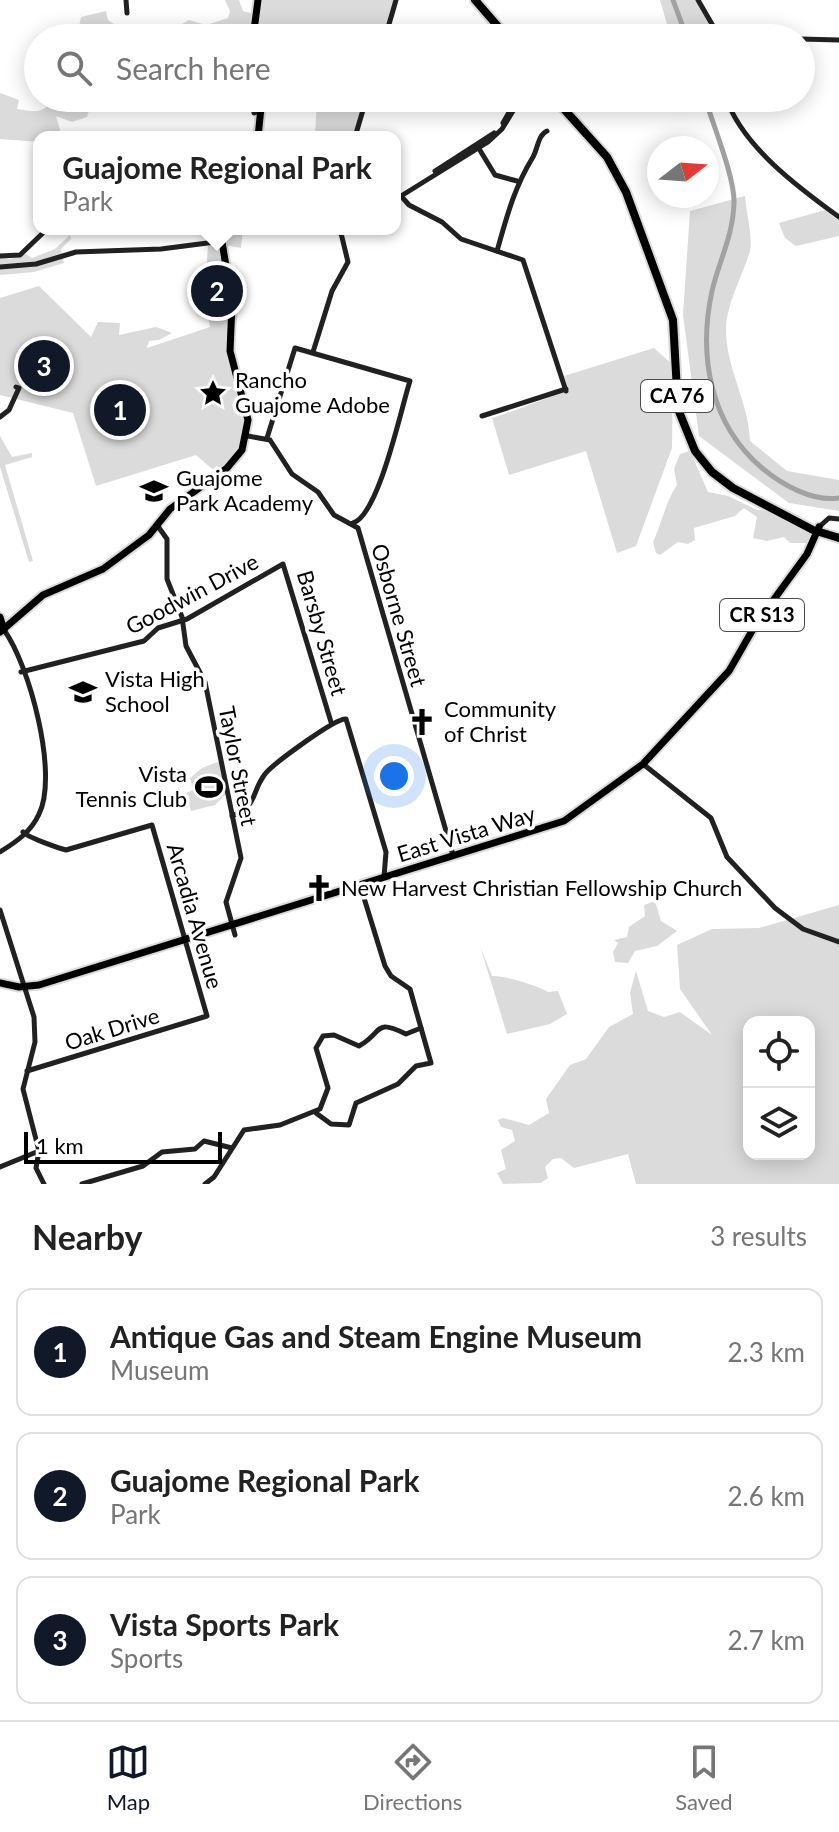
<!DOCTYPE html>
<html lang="en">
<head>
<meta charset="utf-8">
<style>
  body { margin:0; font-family:Lato,sans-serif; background:#f6f6f6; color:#222 }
  .controls { position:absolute; right:24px; bottom:24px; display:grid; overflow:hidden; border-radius:16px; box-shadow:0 4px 20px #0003 }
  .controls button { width:72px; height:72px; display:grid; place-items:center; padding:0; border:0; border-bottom:2px solid #e0e0e0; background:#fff; color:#222; font:40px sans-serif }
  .compass { position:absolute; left:647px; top:136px; width:72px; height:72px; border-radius:50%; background:#fff; box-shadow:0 4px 20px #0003; rotate:73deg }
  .scale { position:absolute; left:24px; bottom:20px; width:198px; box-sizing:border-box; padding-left:8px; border:4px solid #000; border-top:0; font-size:22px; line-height:28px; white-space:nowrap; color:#000; -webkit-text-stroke:6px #fff; paint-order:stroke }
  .you { position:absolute; left:394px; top:776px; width:28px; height:28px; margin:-20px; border:6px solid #fff; border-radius:50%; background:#1a73e8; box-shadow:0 0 0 12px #1a73e833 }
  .badge { display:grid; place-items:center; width:52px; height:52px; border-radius:50%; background:#111827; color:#fff; font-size:26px; font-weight:700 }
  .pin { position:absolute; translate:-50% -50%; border:4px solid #fff; box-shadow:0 2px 8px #0006 }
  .popup { position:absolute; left:33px; top:131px; width:368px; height:104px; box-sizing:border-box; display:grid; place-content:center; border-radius:16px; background:#fff; filter:drop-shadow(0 2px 6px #0005); font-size:26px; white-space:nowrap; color:#767676 }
  .popup b { font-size:30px; color:#222 }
  .popup::after { content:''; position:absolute; left:50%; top:100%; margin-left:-16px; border:16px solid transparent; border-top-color:#fff }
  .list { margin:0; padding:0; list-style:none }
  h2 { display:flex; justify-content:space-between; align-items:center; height:104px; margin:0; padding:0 32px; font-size:34px }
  h2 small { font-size:26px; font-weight:400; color:#767676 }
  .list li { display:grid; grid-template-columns:52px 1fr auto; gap:24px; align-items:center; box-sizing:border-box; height:128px; margin:0 16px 16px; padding:0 16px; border:2px solid #e0e0e0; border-radius:16px }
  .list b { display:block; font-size:30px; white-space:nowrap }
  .list p { margin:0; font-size:26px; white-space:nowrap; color:#767676 }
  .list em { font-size:26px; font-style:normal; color:#767676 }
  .icon { flex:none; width:44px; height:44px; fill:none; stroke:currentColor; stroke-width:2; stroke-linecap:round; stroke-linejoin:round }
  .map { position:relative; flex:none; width:839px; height:1184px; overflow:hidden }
  .search { position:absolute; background:#fff; box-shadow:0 4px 20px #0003; left:24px; right:24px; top:24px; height:88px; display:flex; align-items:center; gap:20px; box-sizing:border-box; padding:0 28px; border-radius:44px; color:#767676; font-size:30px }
  .sheet { height:536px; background:#fff }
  nav { display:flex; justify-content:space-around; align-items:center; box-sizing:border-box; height:112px; border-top:2px solid #e0e0e0; background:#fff; font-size:22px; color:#767676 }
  nav a { display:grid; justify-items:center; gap:4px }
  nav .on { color:#111827 }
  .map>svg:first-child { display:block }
  .green { fill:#dbdbdb; fill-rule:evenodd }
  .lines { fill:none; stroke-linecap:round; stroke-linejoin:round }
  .river { stroke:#a2a2a2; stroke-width:5 }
  .primary-casing { stroke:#dbdbdb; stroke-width:11 }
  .highway-casing { stroke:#dbdbdb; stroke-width:12 }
  .secondary { stroke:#212121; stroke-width:5 }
  .primary { stroke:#000; stroke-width:7 }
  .highway { stroke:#000; stroke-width:8 }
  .labels { text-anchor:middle; stroke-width:7; stroke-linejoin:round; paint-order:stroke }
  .shield { fill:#fff; stroke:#4c4c4c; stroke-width:2 }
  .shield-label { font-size:20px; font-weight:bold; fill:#000 }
  .poi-label { font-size:22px; fill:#000; stroke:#fff; text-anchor:start }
  .street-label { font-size:22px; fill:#000; stroke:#fff }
</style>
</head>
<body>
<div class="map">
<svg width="839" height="1184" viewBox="0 0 839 1184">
  <rect width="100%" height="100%" fill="#fff"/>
  <!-- green -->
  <g class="green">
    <polygon points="225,0 239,0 243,11 254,14 250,24 211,38 158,38 189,20 206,25 228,18 230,11"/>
    <polygon points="263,0 396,0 384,38 306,38 303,32 258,33"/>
    <polygon points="660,0 696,0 704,11 714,38 671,38"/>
    <polygon points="106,11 108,20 118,27 119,38 107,38 99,27 92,28 85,38 78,31 81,17"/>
    <path d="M0,93L19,100L17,109C35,112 43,114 54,99L93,98L87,117L72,122L56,116L61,133L57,137H39V142L0,139Z"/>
    <polygon points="317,98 373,98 365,107 355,137 315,137"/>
    <path d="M745,196C746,212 753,236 750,251C742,278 725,305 726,334C728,372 749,404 750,441L787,471L839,480V511L789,503L699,436L683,315L690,211Z"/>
    <polygon points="825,210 839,221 839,236 796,246 785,238 779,223"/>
    <polygon points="224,229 243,229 241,248 225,245 230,287 227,341 245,412 245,441 218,474 196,455 96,486 73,413 0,395 0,298 39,286 91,337 98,322 120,323 119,335 156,327 172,333 159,340 149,341 147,348 210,327 202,280 206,275 208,246 224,240"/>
    <polygon points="70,235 71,239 61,249 64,263 34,272 0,275 0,257 10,259 26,254 32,258 55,249"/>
    <path d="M654,348L673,365L672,448L636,546L617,553L586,451L509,475L492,418C518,410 542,399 569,391L564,376Z"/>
    <polygon points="0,436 12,457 32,453 32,457 5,465 33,561 29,562 0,467"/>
    <path d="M690,451L708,492L728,496L757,510L771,511L812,535L806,543H790L784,537L767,541L753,538L757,517L744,508L735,516L694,528L695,540L688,544L678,542L660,555L656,553L653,542C662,523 665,503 677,485L674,469L680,454Z"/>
    <polygon points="220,761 227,793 215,805 191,811 186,793 193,790 190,778 202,768"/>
    <polygon points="655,901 661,921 677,931 657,946 635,951 628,963 615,962 613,952 618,943 614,940 627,937 629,927 645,916 644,905"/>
    <path d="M839,905V1184H636L628,1154L574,1168L561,1158L553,1159L545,1167L548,1178L541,1183L503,1184L497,1173L506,1169L501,1150L515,1141L512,1130L501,1127L498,1120L503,1118L529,1125L549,1113L546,1099L570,1065L586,1059L609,1027L633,1014L630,993L636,971L648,1011L664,1017L680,1012L712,1035L680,989L677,945L712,929L759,928ZM749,1022H809V1154H749Z"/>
    <path d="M480,946L492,976C504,975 538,986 548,992L558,991L567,1014L550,1024L507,1034Z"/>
  </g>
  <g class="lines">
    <!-- river -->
    <g class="river">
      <polyline points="673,0 687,38"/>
      <path d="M705,98C713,125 735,178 734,203C733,236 719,261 712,291C698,356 710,424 762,468C782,485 813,502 839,498"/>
    </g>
    <!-- primary casing -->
    <g class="primary-casing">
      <g id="primary">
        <polyline points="253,38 258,0"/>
        <polyline points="258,137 262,98"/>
        <polyline points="0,617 4,630"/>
        <polyline points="0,632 43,595 103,569 149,535 170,509 227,468 242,450 248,420 230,351 232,304 220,229"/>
        <polyline points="0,983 19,987 39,985 564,821 643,764 729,671 756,624 807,554 819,527"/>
      </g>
    </g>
    <!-- highway casing -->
    <g class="highway-casing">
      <g id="highway">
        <polyline points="475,0 508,38"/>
        <polyline points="554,98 607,157 626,192 673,320 678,409 695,451 712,472 733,488 813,530 839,538"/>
      </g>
    </g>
    <!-- secondary -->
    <g class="secondary">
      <polyline points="126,0 127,13"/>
      <polyline points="698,0 720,38"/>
      <polyline points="385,38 396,0"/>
      <polyline points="623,38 645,27 657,38"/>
      <polyline points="760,38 839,40"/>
      <path d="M726,98C743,147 799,188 839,217"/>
      <polyline points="254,113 271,107"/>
      <polyline points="503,123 517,98"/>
      <polyline points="355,137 363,110 373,98"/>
      <polyline points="478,147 495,175 517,181"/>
      <polyline points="435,171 494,133"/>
      <polyline points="401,196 409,205 442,222 461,239 523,260 566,391"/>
      <polyline points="401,196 488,142 502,129 521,98"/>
      <path d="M497,251C507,216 514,188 533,157C538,148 538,135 547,131"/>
      <polyline points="0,256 20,255 47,229"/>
      <polyline points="0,267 36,264 76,252 161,249 223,241"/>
      <polyline points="313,352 332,291 348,262 340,229"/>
      <polyline points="482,416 566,389"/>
      <polyline points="0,417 9,410 19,388 16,387"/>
      <polyline points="248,436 270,440 292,474 318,492 334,515 358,528 453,855"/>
      <path d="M267,438L295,348L410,381C401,408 379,515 353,523"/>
      <polyline points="157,525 167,539 167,579 182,617 186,646 205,682 241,858 226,902 235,935"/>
      <polyline points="819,527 829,518 839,519"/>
      <polyline points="21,672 144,641 158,628 187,619 283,564 331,722"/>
      <polyline points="643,764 711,818 727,857 775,908 803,929 839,942"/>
      <path d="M232,816C259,805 250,794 265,774C273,764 335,718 346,719L386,852L384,877"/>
      <path d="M23,832C27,837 58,848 66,850L152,825L207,1016L27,1071"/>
      <path d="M0,852C16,842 31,832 39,814C59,774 29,664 4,630"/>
      <polyline points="0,910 34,1017 35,1042 23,1089 39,1151 0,1167"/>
      <polyline points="316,1113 331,1124 349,1125 356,1103 398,1084 416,1066 431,1063 421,1028"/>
      <polyline points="39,1151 36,1168 44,1184"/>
      <polyline points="82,1184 143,1166 162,1152 195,1149 204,1141 232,1148"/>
      <path d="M205,1184L214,1177L244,1130L280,1125L320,1109L328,1088L316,1048L323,1036L334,1035L359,1046C384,1032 373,1018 406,1034L421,1028L410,989L391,976L385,966L360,885"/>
    </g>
    <!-- primary -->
    <use href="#primary" class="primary"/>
    <!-- highway -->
    <use href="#highway" class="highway"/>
  </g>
  <!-- icons -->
  <defs>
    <g id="sight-bare" transform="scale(2.16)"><path d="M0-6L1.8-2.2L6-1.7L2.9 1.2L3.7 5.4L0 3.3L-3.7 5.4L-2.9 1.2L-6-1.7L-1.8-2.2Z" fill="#000" stroke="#fff" stroke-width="2.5" paint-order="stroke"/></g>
    <g id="school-bare" transform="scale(2.16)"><path d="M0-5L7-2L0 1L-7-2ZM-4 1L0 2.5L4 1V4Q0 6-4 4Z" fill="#000" stroke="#fff" stroke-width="2.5" paint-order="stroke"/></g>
    <g id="church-bare" transform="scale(2.16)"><path d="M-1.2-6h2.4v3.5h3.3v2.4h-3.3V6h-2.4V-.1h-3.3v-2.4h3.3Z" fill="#000" stroke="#fff" stroke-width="2.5" paint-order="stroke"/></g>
    <g id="stadium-bare" transform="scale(2.16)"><path d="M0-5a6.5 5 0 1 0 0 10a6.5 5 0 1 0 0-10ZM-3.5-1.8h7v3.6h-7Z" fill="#000" stroke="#fff" stroke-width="2.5" paint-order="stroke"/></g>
  </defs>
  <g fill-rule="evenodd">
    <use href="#sight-bare" x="213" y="393"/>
    <use href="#school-bare" x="154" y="491"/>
    <use href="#school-bare" x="83" y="692"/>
    <use href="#church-bare" x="422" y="722"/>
    <use href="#stadium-bare" x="209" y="787"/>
    <use href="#church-bare" x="319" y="888"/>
  </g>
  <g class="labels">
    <!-- shield labels -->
    <g class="shield">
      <rect x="641" y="380" width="72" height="32" rx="6"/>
      <rect x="720" y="599" width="84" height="32" rx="6"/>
    </g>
    <g class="shield-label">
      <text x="677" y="403">CA 76</text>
      <text x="762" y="622">CR S13</text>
    </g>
    <!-- poi labels -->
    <g class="poi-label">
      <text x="235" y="388">Rancho<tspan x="235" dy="25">Guajome Adobe</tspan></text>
      <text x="176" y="486">Guajome<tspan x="176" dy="25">Park Academy</tspan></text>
      <text x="105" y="687">Vista High<tspan x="105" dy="25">School</tspan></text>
      <text x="444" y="717">Community<tspan x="444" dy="25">of Christ</tspan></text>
      <text x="187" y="782" text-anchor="end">Vista<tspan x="187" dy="25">Tennis Club</tspan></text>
      <text x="341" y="896">New Harvest Christian Fellowship Church</text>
    </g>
    <!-- street labels -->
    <g class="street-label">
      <text transform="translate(192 594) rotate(-28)" y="8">Goodwin Drive</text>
      <text transform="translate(399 615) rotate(74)" y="8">Osborne Street</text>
      <text transform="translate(322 633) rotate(74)" y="8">Barsby Street</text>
      <text transform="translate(238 766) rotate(79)" y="8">Taylor Street</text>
      <text transform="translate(466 834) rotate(-17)" y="8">East Vista Way</text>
      <text transform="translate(195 916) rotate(74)" y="8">Arcadia Avenue</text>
      <text transform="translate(112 1029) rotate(-17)" y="8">Oak Drive</text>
    </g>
  </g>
</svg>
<div class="controls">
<button><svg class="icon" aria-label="locate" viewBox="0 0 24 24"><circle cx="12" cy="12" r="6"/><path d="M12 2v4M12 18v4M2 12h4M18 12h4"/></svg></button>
<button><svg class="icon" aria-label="layers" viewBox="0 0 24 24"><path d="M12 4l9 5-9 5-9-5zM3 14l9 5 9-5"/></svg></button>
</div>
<svg class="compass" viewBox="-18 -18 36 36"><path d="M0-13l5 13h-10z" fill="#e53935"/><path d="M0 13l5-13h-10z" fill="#767676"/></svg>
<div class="scale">1 km</div>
<div class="you"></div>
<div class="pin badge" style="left:120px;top:410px">1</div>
<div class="pin badge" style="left:217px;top:291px">2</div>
<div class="popup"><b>Guajome Regional Park</b>Park</div>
<div class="pin badge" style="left:44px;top:366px">3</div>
<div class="search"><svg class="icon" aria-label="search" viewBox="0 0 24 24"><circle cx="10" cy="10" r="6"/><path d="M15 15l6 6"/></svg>Search here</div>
</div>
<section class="sheet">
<h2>Nearby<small>3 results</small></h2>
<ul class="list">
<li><span class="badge">1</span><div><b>Antique Gas and Steam Engine Museum</b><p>Museum</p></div><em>2.3 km</em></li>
<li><span class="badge">2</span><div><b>Guajome Regional Park</b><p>Park</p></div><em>2.6 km</em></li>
<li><span class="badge">3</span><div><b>Vista Sports Park</b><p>Sports</p></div><em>2.7 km</em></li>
</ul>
</section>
<nav>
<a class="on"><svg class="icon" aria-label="map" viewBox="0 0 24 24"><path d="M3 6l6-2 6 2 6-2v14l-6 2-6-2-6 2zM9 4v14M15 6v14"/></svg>Map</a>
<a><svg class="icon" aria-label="directions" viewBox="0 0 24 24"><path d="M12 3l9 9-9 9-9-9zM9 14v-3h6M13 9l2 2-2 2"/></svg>Directions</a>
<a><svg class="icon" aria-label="saved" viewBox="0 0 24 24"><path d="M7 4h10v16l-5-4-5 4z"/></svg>Saved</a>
</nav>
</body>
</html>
